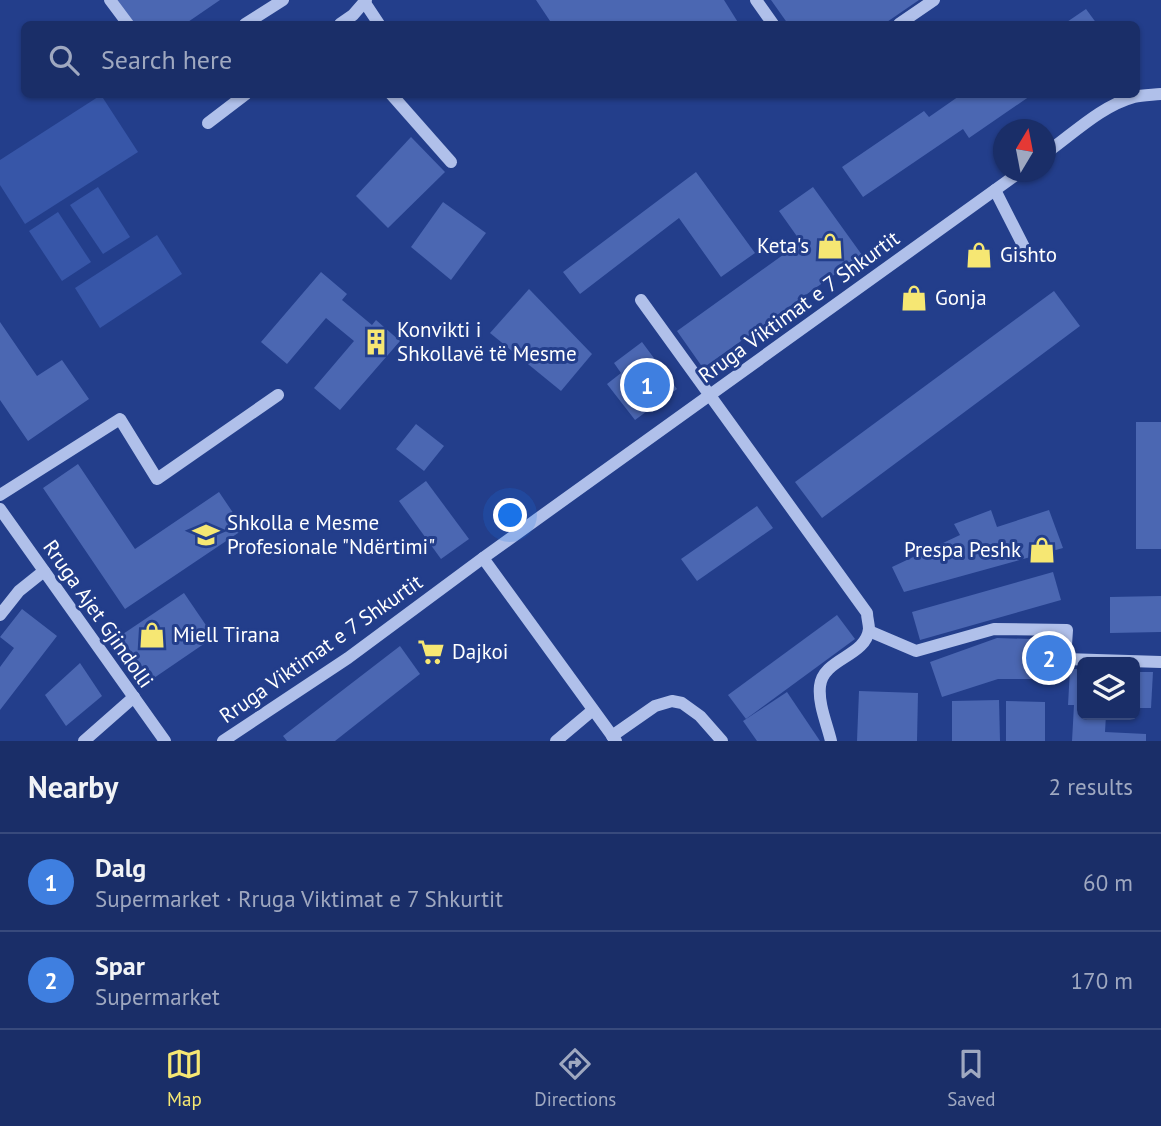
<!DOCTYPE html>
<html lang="en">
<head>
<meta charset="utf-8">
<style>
  body { margin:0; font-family:"PT Sans",sans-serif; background:#23366e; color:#f1f3f6 }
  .controls { position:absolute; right:21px; bottom:21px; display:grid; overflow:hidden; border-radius:10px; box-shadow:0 2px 5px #0004 }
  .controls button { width:63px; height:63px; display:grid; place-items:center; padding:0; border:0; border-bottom:2px solid #384a7c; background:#1a2e68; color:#f1f3f6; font:35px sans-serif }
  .compass { position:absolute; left:993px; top:119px; width:63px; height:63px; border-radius:50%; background:#1a2e68; box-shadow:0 2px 5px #0004; rotate:10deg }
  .you { position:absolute; left:511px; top:516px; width:24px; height:24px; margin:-18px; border:5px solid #fff; border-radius:50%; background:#1a73e8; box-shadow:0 0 0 10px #1a73e833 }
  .badge { display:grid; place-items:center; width:46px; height:46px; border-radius:50%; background:#f6e773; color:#fff; font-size:23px; font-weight:700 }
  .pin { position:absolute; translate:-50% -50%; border:4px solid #fff; box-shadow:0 2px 7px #0006 }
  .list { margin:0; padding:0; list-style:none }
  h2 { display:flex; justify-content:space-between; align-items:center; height:91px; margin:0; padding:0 28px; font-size:30px }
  h2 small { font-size:23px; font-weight:400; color:#9fa8c0 }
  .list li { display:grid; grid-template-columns:46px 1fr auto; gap:21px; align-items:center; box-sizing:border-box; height:98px; padding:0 28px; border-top:2px solid #384a7c }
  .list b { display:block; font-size:26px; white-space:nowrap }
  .list p { margin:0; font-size:23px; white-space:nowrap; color:#9fa8c0 }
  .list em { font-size:23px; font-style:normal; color:#9fa8c0 }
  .icon { flex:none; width:38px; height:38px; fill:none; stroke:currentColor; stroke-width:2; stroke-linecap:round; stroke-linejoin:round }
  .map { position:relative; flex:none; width:1161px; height:741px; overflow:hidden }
  .search { position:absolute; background:#1a2e68; box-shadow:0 2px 5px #0004; left:21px; right:21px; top:21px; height:77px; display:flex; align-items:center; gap:18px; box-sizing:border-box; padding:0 24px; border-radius:10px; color:#9fa8c0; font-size:26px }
  .sheet { height:287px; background:#1a2e68 }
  nav { display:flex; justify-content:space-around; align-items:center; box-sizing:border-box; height:98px; border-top:2px solid #384a7c; background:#1a2e68; font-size:19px; color:#9fa8c0 }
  nav a { display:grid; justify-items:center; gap:4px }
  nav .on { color:#f6e773 }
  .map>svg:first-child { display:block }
  .green { fill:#3756a8 }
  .building { fill:#4b67b2 }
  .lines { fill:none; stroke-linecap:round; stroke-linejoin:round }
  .minor { stroke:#b0c0ea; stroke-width:12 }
  .labels { text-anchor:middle; stroke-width:6; stroke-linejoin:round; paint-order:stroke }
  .poi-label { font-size:21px; fill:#fff; stroke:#233e8b; text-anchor:start }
  .street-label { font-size:21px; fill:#fff; stroke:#233e8b }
</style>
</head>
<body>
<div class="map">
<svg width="1161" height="741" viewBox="0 0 1161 741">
  <rect width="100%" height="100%" fill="#233e8b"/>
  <!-- green -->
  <g class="green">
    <polygon points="101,95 138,152 25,224 0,185 0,160"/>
    <polygon points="98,187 130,237 103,254 70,205"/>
    <polygon points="58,212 91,262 62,281 29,231"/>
    <polygon points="157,235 182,274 100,328 75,288"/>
  </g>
  <!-- building -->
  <g class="building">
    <polygon points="116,0 220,0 185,24 133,24"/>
    <polygon points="536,0 724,0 739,24 552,24"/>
    <polygon points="771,0 919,0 884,24 788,24"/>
    <polygon points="1086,9 1097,24 1064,24"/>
    <polygon points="962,94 1033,94 969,138 963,129 863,197 842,167 924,111 929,117"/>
    <polygon points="411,137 445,172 388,228 356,196"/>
    <polygon points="696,172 755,253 721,277 679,218 580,294 563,272"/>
    <polygon points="813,187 862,255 703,368 677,331 801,242 779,211"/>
    <polygon points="443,202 486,233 451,280 411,247"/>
    <polygon points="321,272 347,294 342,300 372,325 376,320 400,341 340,410 314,388 354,341 326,318 287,364 261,342"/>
    <polygon points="529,289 592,354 561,391 490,333"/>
    <polygon points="1054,291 1080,326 822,518 795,482"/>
    <polygon points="0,322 37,376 62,360 89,399 28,441 0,400"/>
    <polygon points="642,342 677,389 635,420 607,384 621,373 614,363"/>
    <rect x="1136" y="422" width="25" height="127"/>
    <polygon points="416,424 444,446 424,471 396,449"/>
    <polygon points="78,464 135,549 219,492 244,529 125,609 43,488"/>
    <polygon points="426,481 469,539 441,559 399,501"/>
    <polygon points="757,506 773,528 697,581 681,559"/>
    <polygon points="991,510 997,527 1049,510 1063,548 904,592 892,567 960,535 954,524"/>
    <polygon points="1053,572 1061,600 920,640 912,612"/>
    <polygon points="184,593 214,637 151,680 120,636"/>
    <polygon points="1161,596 1161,632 1110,633 1110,597"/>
    <polygon points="22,609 57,636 0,710 0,667 14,648 0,637"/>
    <polygon points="837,615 855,639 746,719 728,695"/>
    <polygon points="997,638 1060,640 1059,679 998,679 942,697 930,662"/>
    <polygon points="400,646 420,674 335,741 287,741 283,736"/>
    <polygon points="80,663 102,696 66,726 45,695"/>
    <polygon points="1070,669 1082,669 1082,715 1106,715 1105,732 1146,734 1146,741 1072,741 1074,705 1068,705"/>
    <polygon points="1135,672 1153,672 1151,708 1135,708"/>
    <polygon points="859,691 918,693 917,741 857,741"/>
    <polygon points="787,692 820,741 757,741 743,721"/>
    <polygon points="999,700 1000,741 952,741 952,701"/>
    <polygon points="1006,701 1045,702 1045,741 1006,741"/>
  </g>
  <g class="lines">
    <!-- minor -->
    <g class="minor">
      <polyline points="110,0 128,24"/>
      <polyline points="756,0 773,24"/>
      <polyline points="365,3 379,24"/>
      <polyline points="245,24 283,0"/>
      <polyline points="340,24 353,15 366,0"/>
      <polyline points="899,24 934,0"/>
      <polyline points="391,94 451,162"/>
      <polyline points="208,123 246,94"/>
      <path d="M1046,153C1073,134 1101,106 1134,97C1142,95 1152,95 1161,94"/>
      <polyline points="995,190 1024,247"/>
      <path d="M641,300L867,613C867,618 869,624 869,629C866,657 823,658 820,686C818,704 827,724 831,741"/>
      <polyline points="0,495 120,419 157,479 278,395"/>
      <polyline points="0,509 165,741"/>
      <polyline points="483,558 616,741"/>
      <polyline points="0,615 19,591 44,571"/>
      <polyline points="869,631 916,651 994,629 1067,630 1065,659 1161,662"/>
      <polyline points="612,736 655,706 672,701 682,703 700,716 722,741"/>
      <polyline points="84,741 134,697"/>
      <polyline points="223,741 348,658 483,558 1020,172"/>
      <polyline points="556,741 593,710"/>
    </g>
  </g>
  <!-- icons -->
  <defs>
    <g id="shop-bare" transform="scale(2.1)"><path d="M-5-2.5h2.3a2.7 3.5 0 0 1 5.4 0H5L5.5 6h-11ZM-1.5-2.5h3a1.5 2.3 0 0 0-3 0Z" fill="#f6e773" stroke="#233e8b" stroke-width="2.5" paint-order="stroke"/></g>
    <g id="building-bare" transform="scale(2.1)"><path d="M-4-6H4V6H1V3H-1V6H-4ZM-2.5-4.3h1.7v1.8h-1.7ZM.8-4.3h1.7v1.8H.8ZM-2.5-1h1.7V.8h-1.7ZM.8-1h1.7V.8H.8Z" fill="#f6e773" stroke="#233e8b" stroke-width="2.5" paint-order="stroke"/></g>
    <g id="school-bare" transform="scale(2.1)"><path d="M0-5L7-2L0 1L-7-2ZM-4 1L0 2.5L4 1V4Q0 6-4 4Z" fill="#f6e773" stroke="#233e8b" stroke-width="2.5" paint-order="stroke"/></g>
    <g id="supermarket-bare" transform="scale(2.1)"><path d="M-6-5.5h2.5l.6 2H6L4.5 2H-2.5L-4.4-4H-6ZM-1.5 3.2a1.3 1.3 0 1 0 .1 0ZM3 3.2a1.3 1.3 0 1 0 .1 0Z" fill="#f6e773" stroke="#233e8b" stroke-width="2.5" paint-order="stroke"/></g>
  </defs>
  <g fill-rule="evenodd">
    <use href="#shop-bare" x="830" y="246"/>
    <use href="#shop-bare" x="979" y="255"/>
    <use href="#shop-bare" x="914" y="298"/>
    <use href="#building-bare" x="376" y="342"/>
    <use href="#school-bare" x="206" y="535"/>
    <use href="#shop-bare" x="1042" y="550"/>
    <use href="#shop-bare" x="152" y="635"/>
    <use href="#supermarket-bare" x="431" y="652"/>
  </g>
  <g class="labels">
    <!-- poi labels -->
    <g class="poi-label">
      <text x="809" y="253" text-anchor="end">Keta's</text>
      <text x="1000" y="262">Gishto</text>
      <text x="935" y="305">Gonja</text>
      <text x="397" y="337">Konvikti i<tspan x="397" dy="24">Shkollavë të Mesme</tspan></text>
      <text x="227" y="530">Shkolla e Mesme<tspan x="227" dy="24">Profesionale "Ndërtimi"</tspan></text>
      <text x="1021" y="557" text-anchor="end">Prespa Peshk</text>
      <text x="173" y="642">Miell Tirana</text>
      <text x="452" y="659">Dajkoi</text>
    </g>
    <!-- street labels -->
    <g class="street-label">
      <text transform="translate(799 307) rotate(-36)" y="7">Rruga Viktimat e 7 Shkurtit</text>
      <text transform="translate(98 614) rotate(55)" y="7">Rruga Ajet Gjindolli</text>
      <text transform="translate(321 649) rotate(-35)" y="7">Rruga Viktimat e 7 Shkurtit</text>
    </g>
  </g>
</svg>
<div class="controls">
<button><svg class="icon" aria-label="layers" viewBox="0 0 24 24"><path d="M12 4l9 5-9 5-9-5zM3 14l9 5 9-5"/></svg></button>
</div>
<svg class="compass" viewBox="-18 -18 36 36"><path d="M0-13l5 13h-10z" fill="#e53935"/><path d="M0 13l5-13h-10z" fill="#9fa8c0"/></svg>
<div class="you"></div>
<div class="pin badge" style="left:647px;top:385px;background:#3f7fe0">1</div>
<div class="pin badge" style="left:1049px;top:658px;background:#3f7fe0">2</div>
<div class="search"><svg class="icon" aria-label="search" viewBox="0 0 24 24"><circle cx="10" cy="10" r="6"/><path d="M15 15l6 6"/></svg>Search here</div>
</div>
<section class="sheet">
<h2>Nearby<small>2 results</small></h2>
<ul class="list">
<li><span class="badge" style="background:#3f7fe0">1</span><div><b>Dalg</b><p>Supermarket · Rruga Viktimat e 7 Shkurtit</p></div><em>60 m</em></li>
<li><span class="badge" style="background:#3f7fe0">2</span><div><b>Spar</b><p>Supermarket</p></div><em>170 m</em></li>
</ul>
</section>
<nav>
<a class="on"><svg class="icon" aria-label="map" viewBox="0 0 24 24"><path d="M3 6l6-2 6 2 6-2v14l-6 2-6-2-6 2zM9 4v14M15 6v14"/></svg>Map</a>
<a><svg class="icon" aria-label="directions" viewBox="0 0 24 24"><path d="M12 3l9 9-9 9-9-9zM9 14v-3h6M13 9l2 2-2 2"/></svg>Directions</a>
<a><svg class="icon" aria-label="saved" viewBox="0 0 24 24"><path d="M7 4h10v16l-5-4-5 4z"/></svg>Saved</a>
</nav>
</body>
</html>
